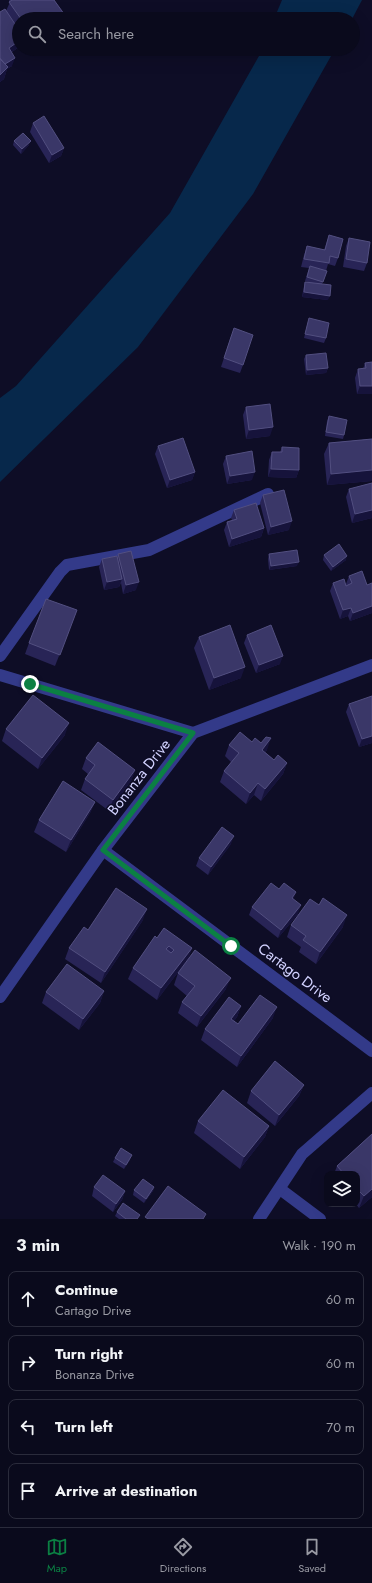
<!DOCTYPE html>
<html lang="en">
<head>
<meta charset="utf-8">
<style>
  body { margin:0; font-family:Jost,sans-serif; background:#131325; color:#f1f3f6 }
  .controls { position:absolute; right:12px; bottom:12px; display:grid; overflow:hidden; border-radius:8px; box-shadow:0 4px 16px #0002 }
  .controls button { width:36px; height:36px; display:grid; place-items:center; padding:0; border:0; border-bottom:1px solid #2a2b3b; background:#0a0a1c; color:#f1f3f6; font:20px sans-serif }
  .stop { position:absolute; width:12px; height:12px; margin:-9px; border:3px solid #0b8043; border-radius:50%; background:#fff }
  .stop.end { background:#0b8043; border-color:#fff; box-shadow:0 1px 4px #0008 }
  .list { margin:0; padding:0; list-style:none }
  h2 { display:flex; justify-content:space-between; align-items:center; height:52px; margin:0; padding:0 16px; font-size:17px }
  h2 small { font-size:13px; font-weight:400; color:#999aa3 }
  .list li { display:grid; grid-template-columns:26px 1fr auto; gap:12px; align-items:center; box-sizing:border-box; height:56px; margin:0 8px 8px; padding:0 8px; border:1px solid #2a2b3b; border-radius:8px }
  .list b { display:block; font-size:15px; white-space:nowrap }
  .list p { margin:0; font-size:13px; white-space:nowrap; color:#999aa3 }
  .list em { font-size:13px; font-style:normal; color:#999aa3 }
  .icon { flex:none; width:22px; height:22px; fill:none; stroke:currentColor; stroke-width:2; stroke-linecap:round; stroke-linejoin:round }
  .map { position:relative; flex:none; width:372px; height:1219px; overflow:hidden }
  .search { position:absolute; background:#0a0a1c; box-shadow:0 4px 16px #0002; left:12px; right:12px; top:12px; height:44px; display:flex; align-items:center; gap:10px; box-sizing:border-box; padding:0 14px; border-radius:22px; color:#999aa3; font-size:15px }
  .sheet { height:308px; background:#0a0a1c }
  nav { display:flex; justify-content:space-around; align-items:center; box-sizing:border-box; height:56px; border-top:1px solid #2a2b3b; background:#0a0a1c; font-size:11px; color:#999aa3 }
  nav a { display:grid; justify-items:center; gap:2px }
  nav .on { color:#0b8043 }
  .map>svg:first-child { display:block }
  .water { fill:#07284b }
  .lines { fill:none; stroke-linecap:round; stroke-linejoin:round }
  .street { stroke:#333a89; stroke-width:12 }
  .wall { fill:#282456 }
  .shaded-wall { fill:#16133b }
  .building { fill:#3a3768; stroke:#524f80; fill-rule:evenodd }
  .route { stroke:#0b8043; stroke-width:5 }
  .labels { text-anchor:middle; stroke-width:3; stroke-linejoin:round; paint-order:stroke }
  .street-label { font-size:15px; fill:#d2d2ff; stroke:#0e0d26 }
</style>
</head>
<body>
<div class="map">
<svg width="372" height="1219" viewBox="0 0 372 1219">
  <rect width="100%" height="100%" fill="#0e0d26"/>
  <!-- water -->
  <g class="water">
    <polygon points="282,0 362,0 352,19 274,19"/>
    <polygon points="263,49 335,49 253,194 138,347 0,482 0,398 16,386 170,213"/>
  </g>
  <g class="lines">
    <!-- street -->
    <g class="street">
      <polyline points="0,656 60,572 67,565 149,550 268,494"/>
      <polyline points="0,675 193,733"/>
      <polyline points="103,850 372,1051"/>
      <polyline points="0,997 103,850 193,733 372,665"/>
      <polyline points="280,1189 320,1219"/>
      <polyline points="259,1219 302,1154 372,1093"/>
    </g>
  </g>
  <!-- wall -->
  <g class="wall">
    <polygon points="9,0 54,0 67,19 19,19 19,47 12,52 12,66 7,69 4,79 0,82 0,12 6,11 10,2"/>
    <polygon points="33,123 64,148 61,156 49,163 30,132"/>
    <polygon points="14,141 29,145 21,154 13,145"/>
    <polygon points="329,235 338,258 335,266 328,264 326,271 327,271 322,284 328,300 302,297 304,286 305,282 311,283 305,281 309,268 301,267 304,255 307,246 324,250"/>
    <polygon points="349,238 367,263 364,271 343,267 346,246"/>
    <polygon points="309,318 326,338 324,343 304,338"/>
    <polygon points="231,336 243,365 240,373 221,367"/>
    <polygon points="306,355 328,368 326,373 306,375 304,359"/>
    <polygon points="372,362 372,394 357,394 355,378 358,369 363,369 365,363"/>
    <polygon points="246,407 270,436 246,439 243,415"/>
    <polygon points="329,416 344,435 343,439 325,436 327,421"/>
    <polygon points="372,439 372,481 327,485 324,454 329,443"/>
    <polygon points="158,446 195,472 192,480 167,488 155,454"/>
    <polygon points="282,447 299,470 296,478 268,477 269,460 272,452 280,452"/>
    <polygon points="226,456 252,480 227,484 223,464"/>
    <polygon points="372,483 372,518 352,523 346,497 349,489"/>
    <polygon points="263,495 289,530 268,535 260,503"/>
    <polygon points="234,510 264,528 261,537 229,547 224,530 227,522 232,520 231,518"/>
    <polygon points="118,554 136,590 123,594 121,583 119,587 104,590 99,567 102,559 118,556"/>
    <polygon points="269,554 297,566 269,570 268,559"/>
    <polygon points="324,555 346,560 331,571 323,560"/>
    <polygon points="349,576 372,613 350,621 348,616 340,619 330,591 333,583 346,584"/>
    <polygon points="77,610 55,666 25,654 29,643"/>
    <polygon points="247,635 280,664 256,673 244,643"/>
    <polygon points="199,637 241,678 209,690 194,648"/>
    <polygon points="349,704 372,743 359,747 346,712"/>
    <polygon points="6,729 65,735 38,769 2,741"/>
    <polygon points="252,742 267,750 265,752 274,760 287,763 283,774 261,801 254,795 246,804 220,782 224,771 231,762 225,756 229,745"/>
    <polygon points="86,758 135,770 131,781 109,811 81,790 85,779 88,774 82,769"/>
    <polygon points="95,802 90,813 66,852 34,832 39,820"/>
    <polygon points="231,844 208,875 196,866 199,858"/>
    <polygon points="294,900 298,914 278,938 249,915 252,907"/>
    <polygon points="143,920 101,983 65,959 69,948 88,930"/>
    <polygon points="291,925 343,927 316,964 299,952 301,947 287,937"/>
    <polygon points="157,938 192,948 188,959 157,1000 128,979 133,968"/>
    <polygon points="178,973 226,989 197,1027 178,1013 182,1002 187,996 174,985"/>
    <polygon points="104,991 100,1003 79,1030 42,1003 46,992"/>
    <polygon points="241,1006 237,1017 234,1021 238,1024 273,1018 237,1067 201,1040 205,1029"/>
    <polygon points="304,1085 299,1096 275,1126 247,1103 251,1091"/>
    <polygon points="198,1121 269,1126 265,1137 240,1169 194,1133"/>
    <polygon points="372,1134 372,1197 359,1208 356,1204 357,1204 357,1174 334,1174 337,1166"/>
    <polygon points="115,1158 130,1160 124,1169 113,1162"/>
    <polygon points="94,1187 125,1191 122,1200 113,1212 92,1196"/>
    <polygon points="154,1187 153,1191 144,1203 133,1195 134,1190"/>
    <polygon points="117,1212 139,1219 119,1219 115,1216"/>
  </g>
  <!-- shaded-wall -->
  <g class="shaded-wall">
    <polygon points="19,41 19,47 6,56 9,48"/>
    <polygon points="15,58 12,66 7,69 4,79 0,82 0,75 5,65"/>
    <polygon points="31,141 29,145 21,154 22,149"/>
    <polygon points="64,148 61,156 49,163 52,155"/>
    <polygon points="304,292 330,296 328,300 302,297"/>
    <polygon points="328,368 326,373 306,375 307,370"/>
    <polygon points="360,386 372,386 372,394 357,394"/>
    <polygon points="273,427 270,436 246,439 249,430"/>
    <polygon points="271,469 299,470 296,478 268,477"/>
    <polygon points="372,470 372,481 327,485 331,474"/>
    <polygon points="195,472 192,480 167,488 170,480"/>
    <polygon points="255,472 252,480 227,484 230,476"/>
    <polygon points="372,510 372,518 352,523 355,514"/>
    <polygon points="292,521 289,530 268,535 271,527"/>
    <polygon points="264,528 261,537 229,547 232,539"/>
    <polygon points="347,556 346,560 331,571 333,567"/>
    <polygon points="299,562 297,566 269,570 271,566"/>
    <polygon points="122,579 119,587 104,590 107,582"/>
    <polygon points="139,582 136,590 123,594 126,585"/>
    <polygon points="372,604 372,613 350,621 353,613"/>
    <polygon points="351,608 348,616 340,619 343,610"/>
    <polygon points="283,656 280,664 256,673 259,665"/>
    <polygon points="245,667 241,678 209,690 214,678"/>
    <polygon points="69,723 65,735 38,769 42,758"/>
    <polygon points="372,736 372,743 359,747 362,739"/>
    <polygon points="271,738 267,750 257,761 262,750"/>
    <polygon points="287,763 283,774 261,801 265,789"/>
    <polygon points="135,770 131,781 109,811 113,800"/>
    <polygon points="258,783 254,795 246,804 250,793"/>
    <polygon points="95,802 90,813 66,852 71,840"/>
    <polygon points="234,836 231,844 208,875 211,867"/>
    <polygon points="296,892 293,901 292,898"/>
    <polygon points="301,905 298,914 278,938 281,930"/>
    <polygon points="147,909 143,920 101,983 105,972"/>
    <polygon points="347,915 343,927 316,964 320,952"/>
    <polygon points="192,948 188,959 157,1000 161,988"/>
    <polygon points="231,978 226,989 197,1027 201,1016"/>
    <polygon points="104,991 100,1003 79,1030 83,1019"/>
    <polygon points="241,1006 237,1017 227,1031 231,1019"/>
    <polygon points="277,1007 273,1018 237,1067 241,1056"/>
    <polygon points="304,1085 299,1096 275,1126 279,1115"/>
    <polygon points="269,1126 265,1137 240,1169 244,1157"/>
    <polygon points="132,1155 130,1160 124,1169 126,1165"/>
    <polygon points="154,1187 153,1191 144,1203 146,1199"/>
    <polygon points="372,1189 372,1197 359,1208 364,1196"/>
    <polygon points="125,1191 122,1200 113,1212 116,1204"/>
  </g>
  <!-- building -->
  <g class="building">
    <polygon points="12,0 54,0 67,18 66,19 21,19 9,2"/>
    <polygon points="5,9 19,30 19,41 9,48 15,58 5,64 0,58 0,12"/>
    <polygon points="0,59 8,67 0,75"/>
    <polygon points="44,116 64,148 52,155 33,123"/>
    <polygon points="23,133 31,141 22,149 14,141"/>
    <polygon points="329,235 343,239 338,258 330,256 329,263 304,259 307,246 325,250"/>
    <polygon points="349,238 370,242 367,263 346,259"/>
    <polygon points="310,266 327,271 323,282 307,277"/>
    <polygon points="305,282 331,285 330,296 304,292"/>
    <polygon points="309,318 329,323 326,338 305,334"/>
    <polygon points="234,328 253,335 243,365 224,358"/>
    <polygon points="326,353 328,368 307,370 306,355"/>
    <polygon points="372,362 372,386 360,386 358,369 366,368 365,363"/>
    <polygon points="270,404 273,427 249,430 246,407"/>
    <polygon points="329,416 347,420 344,435 326,432"/>
    <polygon points="183,438 195,472 170,480 158,446"/>
    <polygon points="372,439 372,470 331,474 329,443"/>
    <polygon points="282,447 299,448 299,470 271,469 272,452 282,452"/>
    <polygon points="252,451 255,472 230,476 226,456"/>
    <polygon points="372,483 372,510 355,514 349,489"/>
    <polygon points="284,490 292,521 271,527 263,495"/>
    <polygon points="256,503 264,528 232,539 227,522 237,519 234,510"/>
    <polygon points="339,544 347,556 333,567 324,555"/>
    <polygon points="297,550 299,562 271,566 269,554"/>
    <polygon points="131,551 139,582 126,585 118,554"/>
    <polygon points="117,556 122,579 107,582 102,559"/>
    <polygon points="362,571 367,585 372,583 372,606 353,613 351,608 343,610 333,583 344,579 346,586 352,583 349,576"/>
    <polygon points="46,599 77,610 60,655 29,643"/>
    <polygon points="230,625 245,667 214,678 199,637"/>
    <polygon points="271,625 283,656 259,665 247,635"/>
    <polygon points="33,695 69,723 42,758 6,729"/>
    <polygon points="372,696 372,736 362,739 349,704"/>
    <polygon points="240,732 252,742 255,738 261,743 266,737 271,738 262,750 274,760 278,755 287,763 265,789 258,783 250,793 224,771 239,753 229,745"/>
    <polygon points="98,742 135,770 113,800 85,779 95,765 86,758"/>
    <polygon points="63,781 95,802 71,840 39,820"/>
    <polygon points="222,827 234,836 211,867 199,858"/>
    <polygon points="271,883 279,889 284,883 296,892 292,898 301,905 281,930 252,907"/>
    <polygon points="116,888 147,909 105,972 69,948 84,927 88,930"/>
    <polygon points="323,898 347,915 320,952 303,940 306,936 291,925 310,899 319,905"/>
    <path d="M164,928L192,948L161,988L133,968L155,936L157,938ZM169,946L174,950L171,953L166,949Z"/>
    <polygon points="195,950 231,978 201,1016 182,1002 195,986 178,973"/>
    <polygon points="67,964 104,991 83,1019 46,992"/>
    <polygon points="260,995 277,1007 241,1056 205,1029 229,997 241,1006 231,1019 238,1024"/>
    <polygon points="275,1061 304,1085 279,1115 251,1091"/>
    <polygon points="223,1090 269,1126 244,1157 198,1121"/>
    <polygon points="372,1134 372,1189 364,1196 357,1189 357,1174 344,1174 337,1166"/>
    <polygon points="121,1148 132,1155 126,1165 115,1158"/>
    <polygon points="103,1175 125,1191 116,1204 94,1187"/>
    <polygon points="143,1179 154,1187 146,1199 134,1190"/>
    <polygon points="168,1186 206,1214 203,1219 148,1219 145,1217"/>
    <polygon points="123,1203 140,1215 137,1219 126,1219 117,1212"/>
  </g>
  <g class="lines">
    <!-- route -->
    <polyline class="route" points="30,684 193,733 103,850 231,946"/>
  </g>
  <g class="labels">
    <!-- street labels -->
    <g class="street-label">
      <text transform="translate(139 777) rotate(-52)" y="5">Bonanza Drive</text>
      <text transform="translate(295 973) rotate(37)" y="5">Cartago Drive</text>
    </g>
  </g>
</svg>
<div class="controls">
<button><svg class="icon" aria-label="layers" viewBox="0 0 24 24"><path d="M12 4l9 5-9 5-9-5zM3 14l9 5 9-5"/></svg></button>
</div>
<div class="stop" style="left:231px;top:946px"></div>
<div class="stop end" style="left:30px;top:684px"></div>
<div class="search"><svg class="icon" aria-label="search" viewBox="0 0 24 24"><circle cx="10" cy="10" r="6"/><path d="M15 15l6 6"/></svg>Search here</div>
</div>
<section class="sheet">
<h2>3 min<small>Walk · 190 m</small></h2>
<ul class="list">
<li><svg class="icon" aria-label="ahead" viewBox="0 0 24 24"><path d="M12 20V5M6 11l6-6 6 6"/></svg><div><b>Continue</b><p>Cartago Drive</p></div><em>60 m</em></li>
<li><svg class="icon" aria-label="right" viewBox="0 0 24 24"><path d="M7 20v-9h11M14 6l5 5-5 5"/></svg><div><b>Turn right</b><p>Bonanza Drive</p></div><em>60 m</em></li>
<li><svg class="icon" aria-label="left" viewBox="0 0 24 24"><path d="M17 20v-9H6M10 6l-5 5 5 5"/></svg><div><b>Turn left</b></div><em>70 m</em></li>
<li><svg class="icon" aria-label="arrive" viewBox="0 0 24 24"><path d="M6 21V4h12l-3 4 3 4H6"/></svg><div><b>Arrive at destination</b></div></li>
</ul>
</section>
<nav>
<a class="on"><svg class="icon" aria-label="map" viewBox="0 0 24 24"><path d="M3 6l6-2 6 2 6-2v14l-6 2-6-2-6 2zM9 4v14M15 6v14"/></svg>Map</a>
<a><svg class="icon" aria-label="directions" viewBox="0 0 24 24"><path d="M12 3l9 9-9 9-9-9zM9 14v-3h6M13 9l2 2-2 2"/></svg>Directions</a>
<a><svg class="icon" aria-label="saved" viewBox="0 0 24 24"><path d="M7 4h10v16l-5-4-5 4z"/></svg>Saved</a>
</nav>
</body>
</html>
